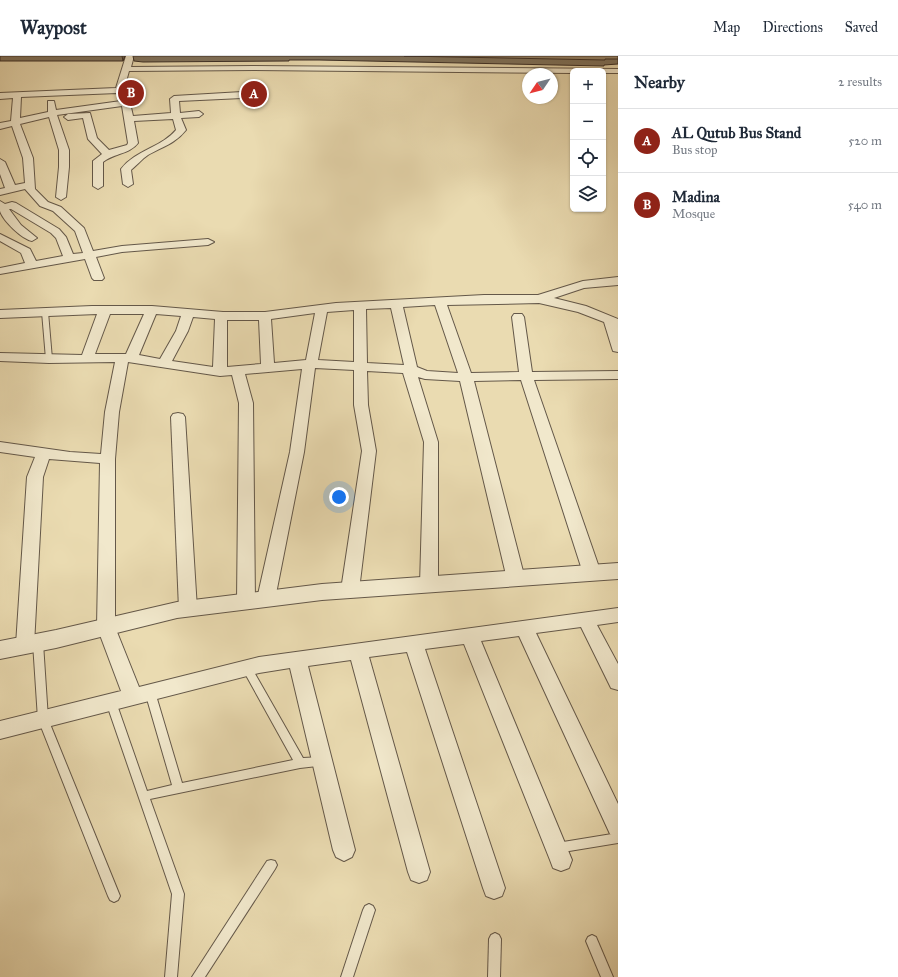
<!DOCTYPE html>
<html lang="en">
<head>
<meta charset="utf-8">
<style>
  body { margin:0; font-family:"IM FELL Great Primer",serif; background:#f2f2f3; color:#1f2937 }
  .controls { position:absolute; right:12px; top:12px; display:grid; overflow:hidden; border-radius:6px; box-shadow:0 1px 3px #0004 }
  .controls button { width:36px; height:36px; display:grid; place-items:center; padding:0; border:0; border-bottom:1px solid #e0e1e3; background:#fff; color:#1f2937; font:20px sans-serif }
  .compass { position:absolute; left:522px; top:12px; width:36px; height:36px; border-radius:50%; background:#fff; box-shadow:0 1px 3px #0004; rotate:235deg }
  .you { position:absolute; left:339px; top:441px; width:14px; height:14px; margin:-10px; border:3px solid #fff; border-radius:50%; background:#1a73e8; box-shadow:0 0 0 6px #1a73e833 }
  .badge { display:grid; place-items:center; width:26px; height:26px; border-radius:50%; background:#8f2418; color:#fff; font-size:13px; font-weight:700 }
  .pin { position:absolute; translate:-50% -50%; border:2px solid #fff; box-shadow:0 1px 4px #0006 }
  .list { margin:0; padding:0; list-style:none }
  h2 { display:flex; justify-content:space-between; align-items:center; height:52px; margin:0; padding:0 16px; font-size:17px }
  h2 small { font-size:13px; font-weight:400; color:#747a83 }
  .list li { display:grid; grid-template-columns:26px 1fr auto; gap:12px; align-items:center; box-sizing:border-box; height:64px; padding:0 16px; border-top:1px solid #e0e1e3 }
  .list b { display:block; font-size:15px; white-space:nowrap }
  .list p { margin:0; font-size:13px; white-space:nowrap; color:#747a83 }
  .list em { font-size:13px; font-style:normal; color:#747a83 }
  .icon { flex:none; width:22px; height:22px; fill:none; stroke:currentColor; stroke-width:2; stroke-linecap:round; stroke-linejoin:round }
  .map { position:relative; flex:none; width:618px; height:921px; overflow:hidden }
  header { display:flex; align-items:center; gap:24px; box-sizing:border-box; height:56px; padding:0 20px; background:#fff; border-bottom:1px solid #e0e1e3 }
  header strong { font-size:19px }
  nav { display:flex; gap:22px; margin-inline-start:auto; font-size:14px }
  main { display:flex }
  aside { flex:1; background:#fff }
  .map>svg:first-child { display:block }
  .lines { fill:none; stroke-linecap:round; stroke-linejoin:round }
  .service-casing { stroke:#645849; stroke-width:2 }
  .minor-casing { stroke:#645849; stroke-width:2 }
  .tertiary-casing { stroke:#645849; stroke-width:2 }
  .service { fill:#f1e8cc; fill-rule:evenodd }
  .minor { fill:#f1e8cc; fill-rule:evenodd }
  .tertiary { fill:#f1e8cc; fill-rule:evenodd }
  .wall { fill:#80745f; stroke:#382d26 }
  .shaded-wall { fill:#685e4d; stroke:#382d26 }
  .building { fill:#95876e; stroke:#382d26 }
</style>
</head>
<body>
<header>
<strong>Waypost</strong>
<nav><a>Map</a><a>Directions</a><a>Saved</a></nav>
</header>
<main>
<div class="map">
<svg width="618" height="921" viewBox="0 0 618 921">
  <rect width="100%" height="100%" fill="#eadbb1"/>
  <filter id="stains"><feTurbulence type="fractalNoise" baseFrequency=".005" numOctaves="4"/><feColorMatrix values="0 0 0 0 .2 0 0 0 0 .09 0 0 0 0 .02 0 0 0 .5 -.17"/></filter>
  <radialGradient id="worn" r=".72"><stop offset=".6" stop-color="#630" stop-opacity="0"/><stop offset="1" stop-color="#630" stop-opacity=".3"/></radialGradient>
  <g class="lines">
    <!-- service casing -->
    <g class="service-casing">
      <g id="service">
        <polygon points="45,254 48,256 52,303 49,305 46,303 42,256"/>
        <polygon points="38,583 41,584 43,587 48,663 120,840 118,844 114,846 110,844 108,840 38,663 33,587 35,584"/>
        <polygon points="247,608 250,609 303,702 322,701 326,703 327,706 326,709 300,712 150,743 184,838 177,921 165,921 172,838 106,646 108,643 111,642 114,643 116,646 147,735 172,729 145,636 147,633 150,632 153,633 155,636 182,727 293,704 242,612 244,609"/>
        <polygon points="618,777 618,787 557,797 553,796 552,792 553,788 557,787"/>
        <polygon points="271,804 275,805 277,809 275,813 205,921 192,921 267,805"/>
        <polygon points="369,848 373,850 375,854 353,921 341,921 363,854 365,850"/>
        <polygon points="495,877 499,879 501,883 500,921 488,921 489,883 491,879"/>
        <polygon points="592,879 596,881 613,921 601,921 586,885 588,881"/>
      </g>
    </g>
    <!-- minor casing -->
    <g class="minor-casing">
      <g id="minor">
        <path d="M126,0H134L131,11L254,10L618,13V17H603V15H573V17L254,14L129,15L124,33L130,47L133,60L171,57L170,43L174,40L242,36L246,39L242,42L179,45L180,57L199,55L203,58L199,61L181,62L186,74C176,87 162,91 148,99C142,103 137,109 131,114L133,128L128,131L123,128L121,113C136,94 162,91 176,74L173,63L134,65L138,87C130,98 115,97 103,106V130L98,133L93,130V105L102,98L88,83L83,62L68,64L64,61L68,58L90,57L97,82L109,94L127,89L128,87L122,50L57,59L69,94V111L66,141L61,144L56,141L59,111V94L49,61L20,68L33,102L35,133L48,146L61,151L84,172L93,195L122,190L208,183L214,186L208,189L122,196L96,201L104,222L102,224H94L92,222L85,203L0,218V212L25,207L21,197L0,185V178L30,193L36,205L63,200L56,182L51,177L11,153H9L21,169L37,182L32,185C22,183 3,165 0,155C0,152 0,148 0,145L5,148L12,146L16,147L59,173L66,181L73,198L83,197L75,175L53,155L40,150L25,133L0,139V133L5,132L0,118V103L5,106L15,129L25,127L23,102L12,70L0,73V67L11,65L13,42L0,43V37L116,32ZM117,37L121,45L56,54L54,45H48V56L20,62L21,41Z"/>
        <path d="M618,221V229L584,232L554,242L586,250L618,263V296L613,295L612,292L604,266L578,256L539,247L447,249L471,317L519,316L512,261L514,258H522L524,261L532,316L618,315V323L534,324L601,517L598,521L592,523L586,521L583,517L521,324L474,325L525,523L522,528L516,529L510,528L507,523L460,325L425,323L418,321L438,386V529L435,534L429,535L423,534L420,529L424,386L403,317L367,315L368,349L376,395L359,534L356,539L350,541L344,539L341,534L362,395L354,349V314L315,312L304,396L275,543L272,548L266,550L260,548L257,543L290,396L302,313L245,318L253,347L255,546L252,551L246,553L240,551L237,546L239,347L232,319L220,320L128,306L119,356L115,403V571L139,631L259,601L618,552V566L597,569L618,608V634L611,632L581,571L536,577L618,748V781L610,778L519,580L481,585L572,804L569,812L561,815L553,812L550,804L464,588L425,593L505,832L502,840L494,843L486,840L483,832L407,596L369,601L430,816L427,824L419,827L411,824L408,816L351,604L308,610L355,794L352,801L344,805L336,801L333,794L290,612L259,617L0,683V665L121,635L97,571L100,407L49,403L43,421L34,589L31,594L25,596L19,594L16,589L27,421L35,401L0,396V386L70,396L101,398L105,356L115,306L49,307L0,305V297L82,299L97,258L0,262V254L92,250H152L223,256H265L336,247L484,239H538L583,225ZM435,249L458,317L427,315L417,311L403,251ZM391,252L404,309L367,307L366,253ZM354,254V306L318,304L327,256ZM315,257L306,304L274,307L271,263ZM110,258H144L126,298H95ZM156,258L181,260L176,275L160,303L139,299ZM193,261L215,263L213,311L172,305L188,275ZM227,264H259L261,308L227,311Z"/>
        <polygon points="178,357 183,358 185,361 197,553 194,558 188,560 182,558 179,553 171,361 173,358"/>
      </g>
    </g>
    <!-- tertiary casing -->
    <g class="tertiary-casing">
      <polygon id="tertiary" points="618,507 618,523 322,544 177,562 56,592 0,603 0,585 56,574 177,546 322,528"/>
    </g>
    <!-- service -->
    <use href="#service" class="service"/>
    <!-- minor -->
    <use href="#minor" class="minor"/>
    <!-- tertiary -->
    <use href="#tertiary" class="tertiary"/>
  </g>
  <!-- wall -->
  <g class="wall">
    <polygon points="0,0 125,0 123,5 0,5"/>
    <polygon points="133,0 618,0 618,8 604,9 604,10 319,4 289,4 289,5 143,6 134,5"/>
  </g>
  <!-- shaded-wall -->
  <polygon class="shaded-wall" points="122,0 125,0 123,5"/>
  <!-- building -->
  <polygon class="building" points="404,0 618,0 618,3 605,3 605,4"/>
  <rect width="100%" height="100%" filter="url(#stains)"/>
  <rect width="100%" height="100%" fill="url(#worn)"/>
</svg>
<div class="controls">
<button>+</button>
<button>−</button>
<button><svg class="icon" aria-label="locate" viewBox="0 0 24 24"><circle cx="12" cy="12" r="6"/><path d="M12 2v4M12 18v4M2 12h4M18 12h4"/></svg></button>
<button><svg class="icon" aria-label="layers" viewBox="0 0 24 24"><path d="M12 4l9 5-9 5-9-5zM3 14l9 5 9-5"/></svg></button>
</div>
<svg class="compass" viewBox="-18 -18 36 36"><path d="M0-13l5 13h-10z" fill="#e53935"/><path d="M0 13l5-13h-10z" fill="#747a83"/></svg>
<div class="you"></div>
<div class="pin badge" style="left:254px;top:38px">A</div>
<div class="pin badge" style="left:131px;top:37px">B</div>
</div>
<aside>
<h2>Nearby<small>2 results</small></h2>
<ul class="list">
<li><span class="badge">A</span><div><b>AL Qutub Bus Stand</b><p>Bus stop</p></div><em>520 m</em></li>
<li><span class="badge">B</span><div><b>Madina</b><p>Mosque</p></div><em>540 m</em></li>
</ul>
</aside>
</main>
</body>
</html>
